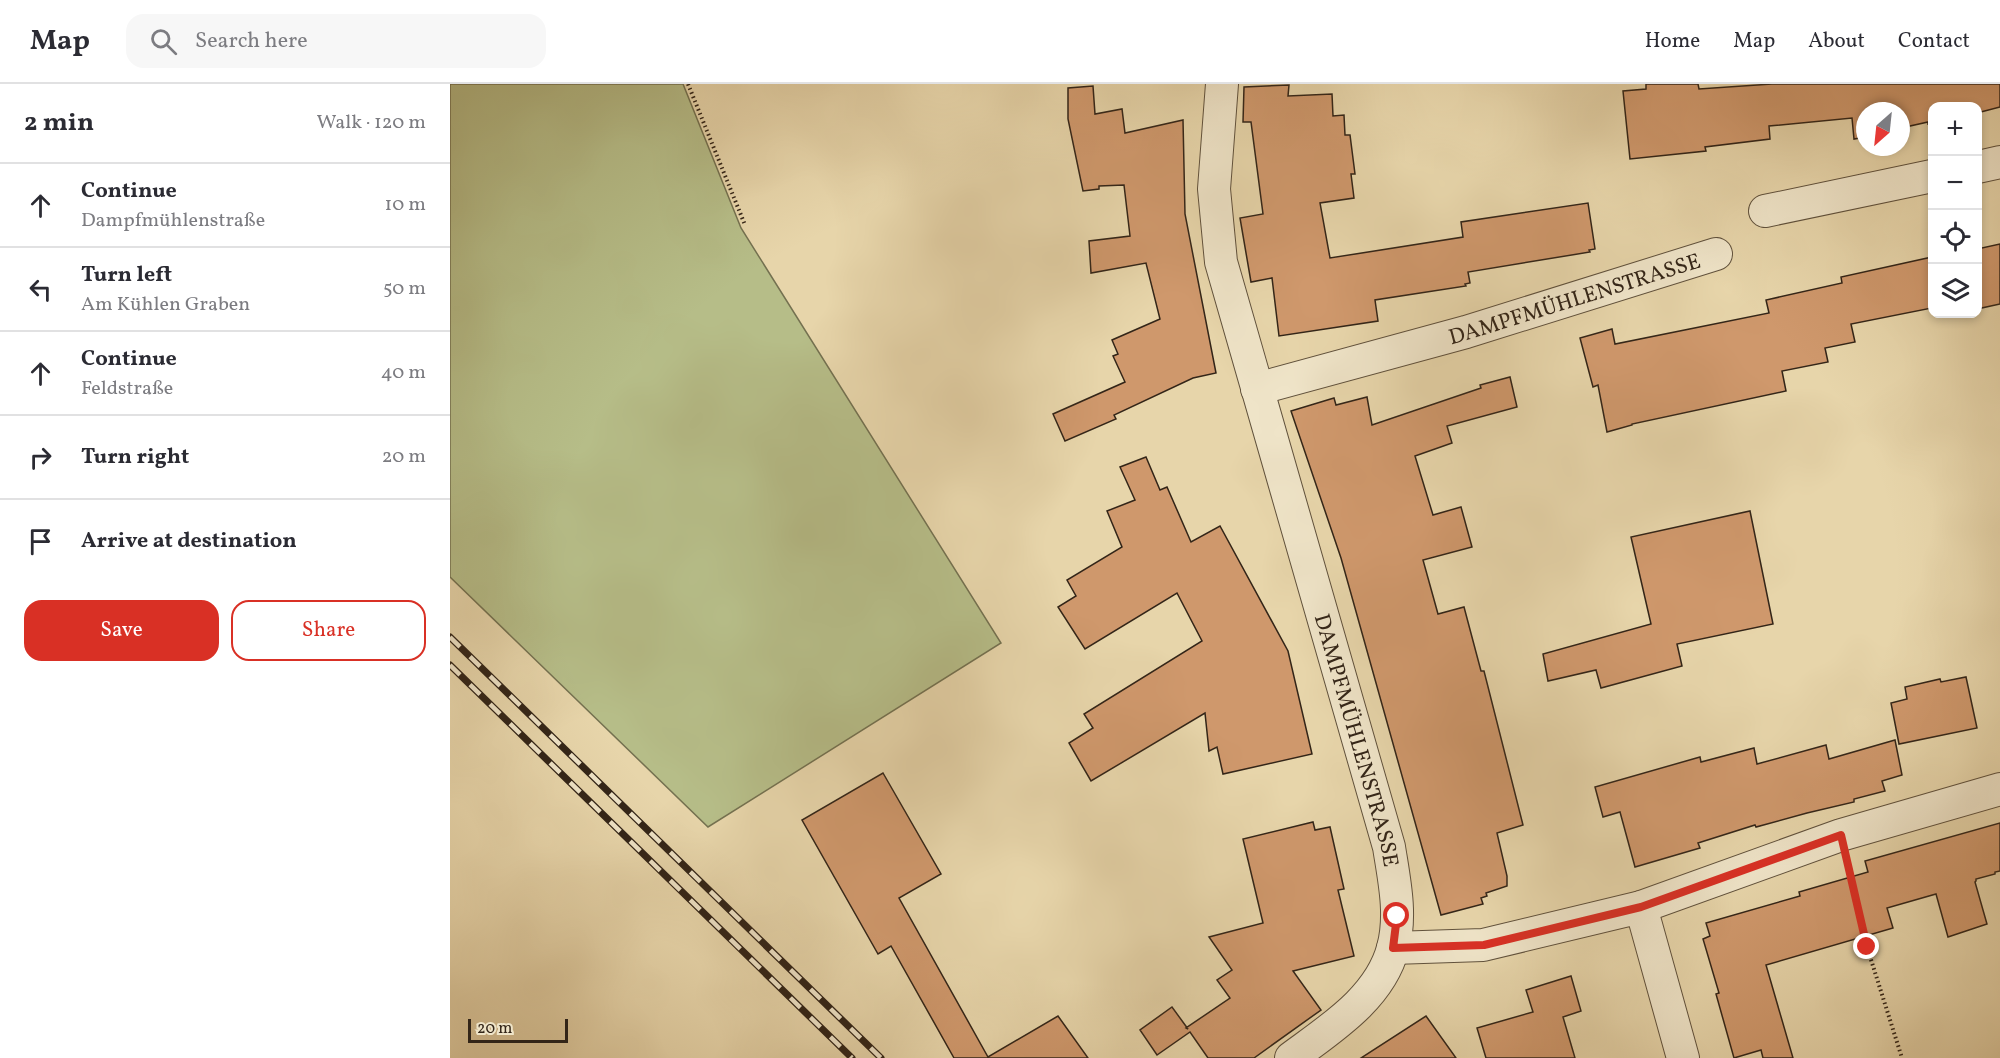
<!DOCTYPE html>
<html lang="en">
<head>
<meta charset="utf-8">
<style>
  body { margin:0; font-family:Vollkorn,serif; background:#f7f7f7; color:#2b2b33 }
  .controls { position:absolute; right:18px; top:18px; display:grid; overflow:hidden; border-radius:12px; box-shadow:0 3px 9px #0003 }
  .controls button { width:54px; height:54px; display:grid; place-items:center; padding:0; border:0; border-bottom:2px solid #e1e1e2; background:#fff; color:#2b2b33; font:30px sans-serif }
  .compass { position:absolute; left:1406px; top:18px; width:54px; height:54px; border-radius:50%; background:#fff; box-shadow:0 3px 9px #0003; rotate:207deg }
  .scale { position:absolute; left:18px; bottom:15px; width:100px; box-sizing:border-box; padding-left:6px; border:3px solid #332518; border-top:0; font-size:16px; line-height:21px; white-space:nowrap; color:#332518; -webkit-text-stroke:4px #efe4c8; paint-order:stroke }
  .stop { position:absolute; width:18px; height:18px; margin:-14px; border:4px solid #d93025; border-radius:50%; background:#fff }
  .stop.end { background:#d93025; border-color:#fff; box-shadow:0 2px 6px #0008 }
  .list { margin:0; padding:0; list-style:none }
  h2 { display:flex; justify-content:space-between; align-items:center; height:78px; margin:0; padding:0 24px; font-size:26px }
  h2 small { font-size:20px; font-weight:400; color:#7c7c81 }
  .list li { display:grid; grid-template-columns:39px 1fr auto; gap:18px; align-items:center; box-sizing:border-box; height:84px; padding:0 24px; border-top:2px solid #e1e1e2 }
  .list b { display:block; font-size:22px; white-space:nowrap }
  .list p { margin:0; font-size:20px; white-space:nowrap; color:#7c7c81 }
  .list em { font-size:20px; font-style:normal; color:#7c7c81 }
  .actions { display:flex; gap:12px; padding:18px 24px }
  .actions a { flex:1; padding:14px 0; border:2px solid #d93025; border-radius:18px; text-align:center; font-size:21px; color:#d93025 }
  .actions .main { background:#d93025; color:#fff }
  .icon { flex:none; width:33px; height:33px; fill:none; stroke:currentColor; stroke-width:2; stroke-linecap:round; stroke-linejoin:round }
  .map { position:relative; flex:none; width:1550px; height:974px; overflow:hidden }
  header { display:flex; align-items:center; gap:36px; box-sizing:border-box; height:84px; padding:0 30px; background:#fff; border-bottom:2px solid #e1e1e2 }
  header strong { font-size:28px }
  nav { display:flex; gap:33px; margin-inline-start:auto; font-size:21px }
  .search { width:420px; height:54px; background:#f7f7f7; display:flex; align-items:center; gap:15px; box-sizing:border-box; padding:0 21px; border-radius:18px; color:#7c7c81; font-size:22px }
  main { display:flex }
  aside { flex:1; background:#fff }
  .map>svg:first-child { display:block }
  .green { fill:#b6bd88; stroke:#747150; stroke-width:1.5 }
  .building { fill:#cf986c; stroke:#332518; stroke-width:1.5 }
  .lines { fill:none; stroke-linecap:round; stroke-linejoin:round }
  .minor-casing { stroke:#60513c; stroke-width:34 }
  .path { stroke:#332518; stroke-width:4; stroke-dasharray:1.5 3; stroke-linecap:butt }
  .minor { stroke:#efe4c8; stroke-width:32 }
  .rail-casing { stroke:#332518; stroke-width:7 }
  .rail { stroke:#efe4c8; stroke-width:4.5; stroke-dasharray:14; stroke-linecap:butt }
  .route { stroke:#d93025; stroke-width:8 }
  .labels { text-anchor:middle; stroke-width:6; stroke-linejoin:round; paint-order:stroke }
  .street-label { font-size:22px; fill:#332518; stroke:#efe4c8 }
</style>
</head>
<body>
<header>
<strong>Map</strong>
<div class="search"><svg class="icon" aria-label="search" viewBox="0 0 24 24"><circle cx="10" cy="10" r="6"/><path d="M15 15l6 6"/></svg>Search here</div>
<nav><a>Home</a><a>Map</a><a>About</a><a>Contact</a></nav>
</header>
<main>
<aside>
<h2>2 min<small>Walk · 120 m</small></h2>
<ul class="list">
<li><svg class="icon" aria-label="ahead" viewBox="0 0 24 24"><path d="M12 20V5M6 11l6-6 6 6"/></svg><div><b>Continue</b><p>Dampfmühlenstraße</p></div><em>10 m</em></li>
<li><svg class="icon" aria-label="left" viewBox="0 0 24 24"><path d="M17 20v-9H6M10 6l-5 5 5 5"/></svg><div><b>Turn left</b><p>Am Kühlen Graben</p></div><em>50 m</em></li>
<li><svg class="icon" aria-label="ahead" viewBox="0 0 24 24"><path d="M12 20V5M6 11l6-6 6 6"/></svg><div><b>Continue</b><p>Feldstraße</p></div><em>40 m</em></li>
<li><svg class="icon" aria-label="right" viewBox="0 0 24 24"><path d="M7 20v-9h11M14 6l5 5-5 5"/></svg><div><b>Turn right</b></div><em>20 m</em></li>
<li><svg class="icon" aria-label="arrive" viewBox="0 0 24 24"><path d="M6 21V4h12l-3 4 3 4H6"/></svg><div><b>Arrive at destination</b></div></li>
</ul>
<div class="actions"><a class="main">Save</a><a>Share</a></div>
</aside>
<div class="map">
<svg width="1550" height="974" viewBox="0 0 1550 974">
  <rect width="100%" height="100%" fill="#e7d5aa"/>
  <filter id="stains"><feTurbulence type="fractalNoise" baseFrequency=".00333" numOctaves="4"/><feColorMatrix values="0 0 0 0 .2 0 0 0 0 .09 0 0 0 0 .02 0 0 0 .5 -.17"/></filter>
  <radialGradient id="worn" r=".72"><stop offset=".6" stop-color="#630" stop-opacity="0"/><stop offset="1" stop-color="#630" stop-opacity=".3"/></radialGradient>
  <!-- green -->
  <polygon class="green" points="0,0 233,0 291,144 551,559 258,743 0,493"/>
  <!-- building -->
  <g class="building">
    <polygon points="1196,0 1248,0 1249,5 1322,0 1550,0 1550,23 1527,29 1527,22 1482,22 1482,39 1478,40 1478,38 1451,44 1451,27 1415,27 1415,53 1404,55 1402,34 1319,42 1320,55 1255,63 1256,67 1180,75 1173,7 1196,5"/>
    <polygon points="839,1 838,12 882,10 883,32 894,31 895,51 900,51 905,90 901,90 904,114 870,119 880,174 1013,153 1011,138 1138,119 1145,165 1139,166 1140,168 1018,188 1020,199 1015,200 1016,202 925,216 928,237 829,252 822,194 801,198 790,134 813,130 801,38 793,38 794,3"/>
    <polygon points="643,2 645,30 672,25 675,49 733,36 735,130 766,289 743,294 664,331 666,335 615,357 603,330 675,298 663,272 668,270 662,256 710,235 696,179 641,189 639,157 680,152 674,101 649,102 649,105 633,107 618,35 618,4"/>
    <polygon points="1550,160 1550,220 1527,225 1527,165"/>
    <polygon points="1482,173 1482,224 1401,240 1405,258 1375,264 1378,278 1332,287 1336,307 1182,340 1182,341 1157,348 1148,301 1143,303 1130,254 1162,245 1165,260 1319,229 1316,216 1392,199 1391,193"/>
    <polygon points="1060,293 1067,323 997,342 1002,359 965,372 983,431 1011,423 1022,463 973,476 988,530 1014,523 1031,587 1034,587 1073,741 1047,749 1057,792 1057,802 1036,809 1037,812 1031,814 1033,820 991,831 891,474 841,327 884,314 886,321 917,313 922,341 1031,304 1030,301"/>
    <polygon points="696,373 710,406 717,403 741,458 770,442 838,567 862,670 773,690 767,663 759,667 755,629 641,697 619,659 643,644 634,630 752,557 727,509 635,565 608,523 626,512 617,496 672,463 657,427 685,416 670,383"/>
    <polygon points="1300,427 1323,540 1227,560 1232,582 1151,604 1146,586 1098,597 1093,570 1201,540 1181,453"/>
    <polygon points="1516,593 1527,644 1449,660 1441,619 1457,615 1455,603 1490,595 1491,598"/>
    <polygon points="1445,656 1452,691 1432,697 1435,707 1404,715 1404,718 1357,729 1306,743 1305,741 1248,759 1250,764 1185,783 1170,728 1153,733 1145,703 1250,673 1251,678 1304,664 1307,680 1376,661 1379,675"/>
    <polygon points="433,689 491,790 449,814 538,973 608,932 638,974 504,974 441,862 428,870 352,736"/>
    <polygon points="863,738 865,746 880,743 894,805 888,806 904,872 843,887 871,926 804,974 758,974 740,948 707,971 690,946 722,923 738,945 736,944 780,914 767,896 782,886 759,853 813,839 793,755"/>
    <polygon points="1550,739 1550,787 1545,788 1545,790 1526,795 1526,797 1525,798 1537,840 1498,853 1486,810 1437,824 1443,844 1316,881 1343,974 1313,974 1311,966 1284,974 1266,910 1269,909 1253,855 1260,852 1256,839 1350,812 1349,808 1418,788 1415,777"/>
    <polygon points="1121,892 1131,927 1113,933 1125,974 1036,974 1027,944 1083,928 1076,906"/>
    <polygon points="976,932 1006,974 911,974"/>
  </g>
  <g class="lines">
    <!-- minor casing -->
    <g class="minor-casing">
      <g id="minor">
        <path id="s1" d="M772,0L764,105L771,178L939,763C944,795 952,831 943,864C930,914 880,945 841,974"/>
        <polyline points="1528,83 1550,78"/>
        <polyline points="1315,127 1482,92"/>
        <path id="s2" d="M807,305L1016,248L1266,170"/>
        <polyline points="1191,823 1391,751 1550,705"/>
        <polyline points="943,864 1033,861 1191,823 1233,974"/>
      </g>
    </g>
    <!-- path -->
    <g class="path">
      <polyline points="238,0 295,141"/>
      <polyline points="1398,784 1417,863 1452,974"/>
    </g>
    <!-- minor -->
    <use href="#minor" class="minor"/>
    <!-- rail casing -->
    <g class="rail-casing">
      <g id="rail">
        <polyline points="0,553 431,974"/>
        <polyline points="0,581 402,974"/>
      </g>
    </g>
    <!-- rail -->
    <use href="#rail" class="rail"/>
  </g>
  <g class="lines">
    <!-- route -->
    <polyline class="route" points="947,832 943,864 1034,861 1191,823 1391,751 1417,863"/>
  </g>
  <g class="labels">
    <!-- street labels -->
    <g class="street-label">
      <text dy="8" stroke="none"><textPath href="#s2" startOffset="330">DAMPFMÜHLENSTRASSE</textPath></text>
      <text dy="8" stroke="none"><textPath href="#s1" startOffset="676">DAMPFMÜHLENSTRASSE</textPath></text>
    </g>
  </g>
  <rect width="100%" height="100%" filter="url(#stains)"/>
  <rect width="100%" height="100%" fill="url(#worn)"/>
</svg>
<div class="controls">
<button>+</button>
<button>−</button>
<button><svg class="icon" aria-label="locate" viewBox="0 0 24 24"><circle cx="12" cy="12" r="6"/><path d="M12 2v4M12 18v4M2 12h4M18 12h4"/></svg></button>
<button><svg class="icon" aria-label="layers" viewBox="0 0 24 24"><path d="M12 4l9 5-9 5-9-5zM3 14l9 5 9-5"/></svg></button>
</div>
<svg class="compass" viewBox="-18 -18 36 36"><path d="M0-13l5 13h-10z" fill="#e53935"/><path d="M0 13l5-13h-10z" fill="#7c7c81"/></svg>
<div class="scale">20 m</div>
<div class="stop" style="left:947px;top:832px"></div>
<div class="stop end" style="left:1417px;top:863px"></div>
</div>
</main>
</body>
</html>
